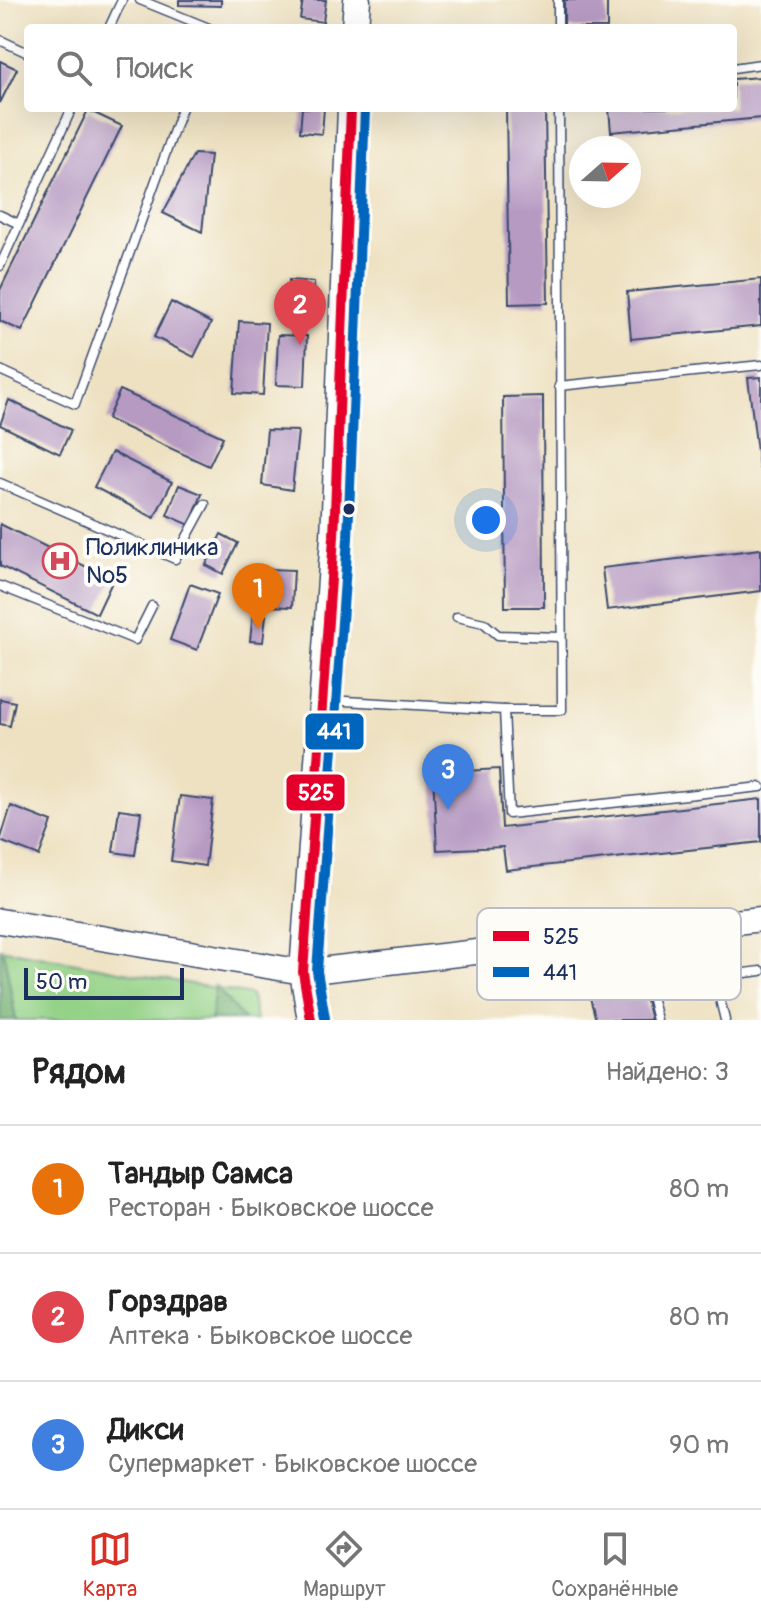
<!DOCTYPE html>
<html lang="ru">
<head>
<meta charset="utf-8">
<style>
  body { margin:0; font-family:Pangolin,sans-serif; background:#f2f2f2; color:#222 }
  .compass { position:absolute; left:569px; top:136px; width:72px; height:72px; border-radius:50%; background:#fff; box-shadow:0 8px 32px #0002; rotate:70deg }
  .scale { position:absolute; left:24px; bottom:20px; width:160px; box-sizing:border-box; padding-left:8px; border:4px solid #1b2f5e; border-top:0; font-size:22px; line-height:28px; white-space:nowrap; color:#1b2f5e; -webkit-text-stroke:6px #fdfcf7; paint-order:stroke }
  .you { position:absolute; left:486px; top:520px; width:28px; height:28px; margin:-20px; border:6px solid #fff; border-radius:50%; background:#1a73e8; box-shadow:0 0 0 12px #1a73e833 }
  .badge { display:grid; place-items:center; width:52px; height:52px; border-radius:50%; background:#d93025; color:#fff; font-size:26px; font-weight:700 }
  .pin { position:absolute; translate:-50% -66px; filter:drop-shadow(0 2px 4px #0008) }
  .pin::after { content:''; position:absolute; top:42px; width:28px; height:24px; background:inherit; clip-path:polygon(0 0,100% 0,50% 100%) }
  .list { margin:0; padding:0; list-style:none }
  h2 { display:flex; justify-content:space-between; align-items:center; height:104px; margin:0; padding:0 32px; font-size:34px }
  h2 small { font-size:26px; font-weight:400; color:#767676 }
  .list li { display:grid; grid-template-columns:52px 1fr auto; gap:24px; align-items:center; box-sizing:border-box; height:128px; padding:0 32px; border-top:2px solid #e0e0e0 }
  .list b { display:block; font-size:30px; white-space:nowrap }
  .list p { margin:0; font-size:26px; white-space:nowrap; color:#767676 }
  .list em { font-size:26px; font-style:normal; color:#767676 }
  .icon { flex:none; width:44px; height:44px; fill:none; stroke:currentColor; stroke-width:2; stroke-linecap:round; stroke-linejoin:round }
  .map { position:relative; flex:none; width:761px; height:1020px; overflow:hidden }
  .search { position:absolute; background:#fff; box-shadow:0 8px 32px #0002; left:24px; right:24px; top:24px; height:88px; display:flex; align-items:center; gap:20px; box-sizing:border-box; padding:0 28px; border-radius:8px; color:#767676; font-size:30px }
  .sheet { height:488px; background:#fff }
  nav { display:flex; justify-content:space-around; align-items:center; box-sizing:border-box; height:112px; border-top:2px solid #e0e0e0; background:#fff; font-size:22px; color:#767676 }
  nav a { display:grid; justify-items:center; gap:4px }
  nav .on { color:#d93025 }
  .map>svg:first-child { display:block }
  .green { fill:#94d287; stroke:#588072; stroke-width:2 }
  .forest { fill:#77b474; stroke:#497269; stroke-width:2 }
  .building { fill:#b69ac2 }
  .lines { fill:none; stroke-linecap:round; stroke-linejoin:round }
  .lane-casing { stroke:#3b4a6d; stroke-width:11 }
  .secondary-casing { stroke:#3b4a6d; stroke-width:27 }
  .primary-casing { stroke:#3b4a6d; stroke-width:29 }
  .lane { stroke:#fff; stroke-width:8 }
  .secondary { stroke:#fff; stroke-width:24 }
  .primary { stroke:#fff; stroke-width:26 }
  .bus-1-casing { stroke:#fdfcf7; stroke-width:16 }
  .bus-2-casing { stroke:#fdfcf7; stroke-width:16 }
  .bus-1 { stroke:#e4002b; stroke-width:10 }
  .bus-2 { stroke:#0065bd; stroke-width:10 }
  .bus-dot { fill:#1b2f5e; stroke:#fdfcf7; stroke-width:3 }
  .labels { text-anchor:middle; stroke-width:8; stroke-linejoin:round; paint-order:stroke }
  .poi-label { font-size:24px; fill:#1b2f5e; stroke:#fdfcf7; text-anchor:start }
  .key { fill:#fdfcf7; stroke:#b9bec9; stroke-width:2 }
  .key-label { font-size:22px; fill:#1b2f5e }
  .line-badge { stroke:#fdfcf7; stroke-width:3 }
  .badge-label { font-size:22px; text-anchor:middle; font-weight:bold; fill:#fff }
</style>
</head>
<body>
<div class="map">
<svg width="761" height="1020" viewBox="0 0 761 1020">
  <rect width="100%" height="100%" fill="#fdfcf7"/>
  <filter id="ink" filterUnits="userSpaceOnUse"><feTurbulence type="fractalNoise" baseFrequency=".0125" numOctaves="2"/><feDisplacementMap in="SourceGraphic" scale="16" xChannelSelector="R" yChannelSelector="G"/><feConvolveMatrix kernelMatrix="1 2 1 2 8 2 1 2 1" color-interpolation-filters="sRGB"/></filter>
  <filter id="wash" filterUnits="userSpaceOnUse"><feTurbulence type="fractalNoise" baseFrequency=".006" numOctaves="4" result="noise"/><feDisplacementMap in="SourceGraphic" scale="32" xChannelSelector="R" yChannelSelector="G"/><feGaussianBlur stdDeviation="1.8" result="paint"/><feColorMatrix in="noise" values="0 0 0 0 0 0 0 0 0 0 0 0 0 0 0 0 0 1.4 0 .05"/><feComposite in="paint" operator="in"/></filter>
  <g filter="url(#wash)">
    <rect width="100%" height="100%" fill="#eee1c1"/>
    <!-- green -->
    <polygon class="green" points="0,949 251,995 256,1020 0,1020"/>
    <!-- forest -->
    <g class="forest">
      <polygon points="0,953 4,953 16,1020 0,1020"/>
      <polygon points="215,986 244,1020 211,1020"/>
    </g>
    <g id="blocks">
      <!-- building -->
      <g class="building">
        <polygon points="179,0 221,0 221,6 179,5"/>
        <polygon points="303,0 326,0 323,22 300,19"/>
        <rect x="564" y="0" width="43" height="28"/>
        <polygon points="0,61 17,69 0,103"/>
        <polygon points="761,77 761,118 611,132 609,108 733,108 733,79"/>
        <polygon points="302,108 324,108 322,134 300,132"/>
        <polygon points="506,108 545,108 548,303 509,304"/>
        <polygon points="88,110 122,126 22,331 0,321 0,290"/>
        <polygon points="194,154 210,155 202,232 163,213"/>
        <polygon points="761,279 761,326 631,339 627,292"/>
        <polygon points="289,280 314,282 312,313 290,311"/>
        <polygon points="171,302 211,323 194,357 154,337"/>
        <polygon points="239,321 267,323 263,395 234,393"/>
        <polygon points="278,335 307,336 305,386 276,385"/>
        <polygon points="761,377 761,468 759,468 748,378"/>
        <polygon points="120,390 223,437 209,466 107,419"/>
        <polygon points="543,396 544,607 505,607 503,397"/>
        <polygon points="9,400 71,430 60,454 0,425"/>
        <polygon points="267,430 298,431 292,490 262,485"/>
        <polygon points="112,452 172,482 154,518 94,487"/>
        <polygon points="179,485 202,494 190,525 167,515"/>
        <polygon points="0,524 113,580 97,614 0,566"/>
        <polygon points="221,534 238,543 223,574 206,565"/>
        <polygon points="761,549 761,591 607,610 602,568"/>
        <polygon points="269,569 294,570 292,607 268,606"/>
        <polygon points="190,584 218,594 197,650 170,640"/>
        <polygon points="253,613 266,615 263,642 250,641"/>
        <polygon points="0,699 15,702 10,726 0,724"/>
        <polygon points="499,769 502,828 761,799 761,842 506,870 503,847 437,850 433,773"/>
        <polygon points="180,796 213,800 205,866 171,861"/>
        <polygon points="11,806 52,822 39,856 0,841"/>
        <polygon points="119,809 141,812 135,855 113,852"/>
        <polygon points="640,977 651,1020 596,1020 588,990"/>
      </g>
    </g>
  </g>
  <g filter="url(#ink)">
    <use href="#blocks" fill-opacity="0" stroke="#3b4a6d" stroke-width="2"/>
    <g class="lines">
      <!-- lane casing -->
      <g class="lane-casing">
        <g id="lane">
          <polyline points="140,0 209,28"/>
          <polyline points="109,28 122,0"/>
          <polyline points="558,28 558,0"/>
          <polyline points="0,40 28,53"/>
          <polyline points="733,68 761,64"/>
          <polyline points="0,215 19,224"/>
          <polyline points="0,266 72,108"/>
          <polyline points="0,370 75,404 182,108"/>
          <polyline points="559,386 761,365"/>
          <polyline points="0,483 175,559 205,504"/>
          <polyline points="0,586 135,640 152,606"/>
          <polyline points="457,617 484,623 498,635 559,637"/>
          <polyline points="327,700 504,710 509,814 761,787"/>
          <polyline points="504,710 562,710 559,108"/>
          <polyline points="636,936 657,1020"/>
          <polyline points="725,1020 716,983 729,975 761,971"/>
        </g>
      </g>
      <!-- secondary casing -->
      <g class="secondary-casing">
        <polyline id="secondary" points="0,921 303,972 761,919"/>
      </g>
      <!-- primary casing -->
      <g class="primary-casing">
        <g id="primary">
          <polyline points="355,28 357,0"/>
          <polyline points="311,1020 303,972 334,537 351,108"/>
        </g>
      </g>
      <!-- lane -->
      <use href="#lane" class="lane"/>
      <!-- secondary -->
      <use href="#secondary" class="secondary"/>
      <!-- primary -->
      <use href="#primary" class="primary"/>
      <!-- bus-1 casing -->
      <g class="bus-1-casing">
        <polyline id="bus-1" points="311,1020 303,972 334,537 351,108"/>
      </g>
      <!-- bus-2 casing -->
      <g class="bus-2-casing">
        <polyline id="bus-2" points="325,1018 317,971 348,538 365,109"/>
      </g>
      <!-- bus-1 -->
      <use href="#bus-1" class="bus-1"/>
      <!-- bus-2 -->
      <use href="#bus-2" class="bus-2"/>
    </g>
  </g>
  <!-- icons -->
  <defs>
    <g id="hospital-ring" transform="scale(1.8)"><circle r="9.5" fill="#fdfcf7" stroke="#d1495b" stroke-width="1.5"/><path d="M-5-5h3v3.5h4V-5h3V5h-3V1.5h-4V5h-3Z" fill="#d1495b"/></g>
  </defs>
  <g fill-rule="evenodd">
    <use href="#hospital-ring" x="60" y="561"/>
  </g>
  <!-- markers -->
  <circle class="bus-dot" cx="349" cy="509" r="7"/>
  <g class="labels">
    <!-- poi labels -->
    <g class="poi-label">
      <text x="86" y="555">Поликлиника<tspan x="86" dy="28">№5</tspan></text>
    </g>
  </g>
  <!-- legend -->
  <rect x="477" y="908" width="264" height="92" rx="12" class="key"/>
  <rect x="493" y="931" width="36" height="10" fill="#e4002b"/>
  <rect x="493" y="967" width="36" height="10" fill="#0065bd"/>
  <g class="key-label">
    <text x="543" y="944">525</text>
    <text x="543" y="980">441</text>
  </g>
  <g class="line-badge">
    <rect x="304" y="712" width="61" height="39" rx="8" fill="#0065bd"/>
    <rect x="285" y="773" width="61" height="39" rx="8" fill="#e4002b"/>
  </g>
  <g class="badge-label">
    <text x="334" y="739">441</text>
    <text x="316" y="800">525</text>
  </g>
</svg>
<svg class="compass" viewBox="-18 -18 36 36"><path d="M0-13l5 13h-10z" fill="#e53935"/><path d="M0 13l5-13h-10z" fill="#767676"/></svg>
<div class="scale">50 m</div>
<div class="you"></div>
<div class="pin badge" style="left:258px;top:629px;background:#e8710a">1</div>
<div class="pin badge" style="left:300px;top:345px;background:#e0444e">2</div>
<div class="pin badge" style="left:448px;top:810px;background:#3f7fe0">3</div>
<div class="search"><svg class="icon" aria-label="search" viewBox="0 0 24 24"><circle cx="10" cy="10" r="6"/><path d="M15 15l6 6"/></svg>Поиск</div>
</div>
<section class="sheet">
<h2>Рядом<small>Найдено: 3</small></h2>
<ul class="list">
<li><span class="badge" style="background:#e8710a">1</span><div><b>Тандыр Самса</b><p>Ресторан · Быковское шоссе</p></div><em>80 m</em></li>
<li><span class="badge" style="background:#e0444e">2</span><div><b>Горздрав</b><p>Аптека · Быковское шоссе</p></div><em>80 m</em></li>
<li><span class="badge" style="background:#3f7fe0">3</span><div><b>Дикси</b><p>Супермаркет · Быковское шоссе</p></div><em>90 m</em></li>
</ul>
</section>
<nav>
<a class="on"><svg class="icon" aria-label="map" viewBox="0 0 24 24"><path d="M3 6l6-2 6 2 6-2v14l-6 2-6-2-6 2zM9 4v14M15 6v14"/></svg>Карта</a>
<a><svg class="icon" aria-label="directions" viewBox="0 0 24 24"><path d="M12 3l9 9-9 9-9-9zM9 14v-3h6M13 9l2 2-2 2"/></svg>Маршрут</a>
<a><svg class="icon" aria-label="saved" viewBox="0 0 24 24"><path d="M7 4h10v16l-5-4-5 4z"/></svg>Сохранённые</a>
</nav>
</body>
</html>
